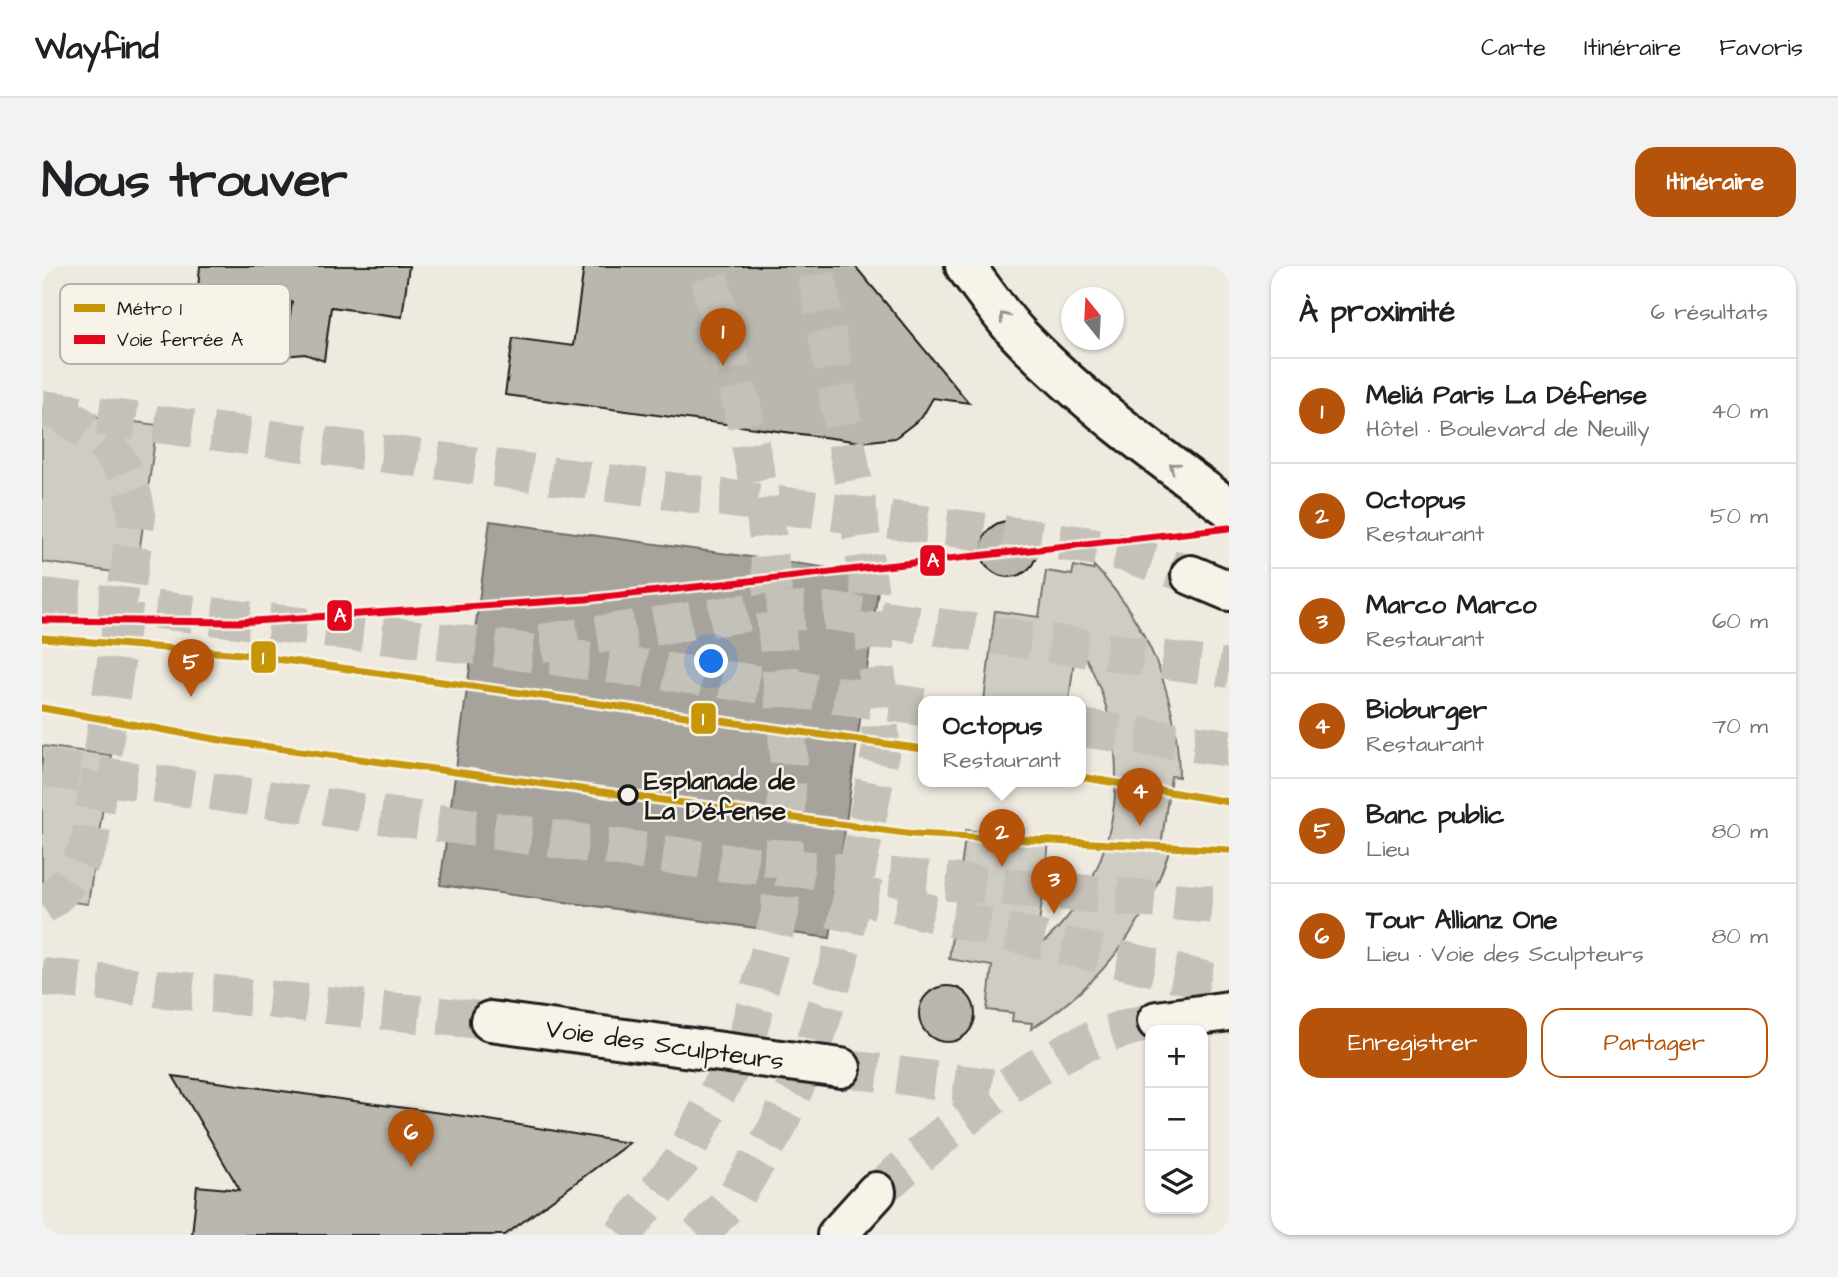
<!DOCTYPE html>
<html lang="fr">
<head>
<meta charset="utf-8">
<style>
  body { margin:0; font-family:"Architects Daughter",sans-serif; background:#f2f2f2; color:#202124 }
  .controls { position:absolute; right:21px; bottom:21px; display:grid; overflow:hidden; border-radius:14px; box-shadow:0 2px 5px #0004 }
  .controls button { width:63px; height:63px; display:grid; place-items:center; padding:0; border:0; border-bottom:2px solid #e0e0e0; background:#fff; color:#202124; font:35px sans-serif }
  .compass { position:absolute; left:1019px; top:21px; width:63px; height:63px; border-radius:50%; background:#fff; box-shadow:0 2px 5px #0004; rotate:342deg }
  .you { position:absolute; left:670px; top:396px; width:24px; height:24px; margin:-18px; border:5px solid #fff; border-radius:50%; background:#1a73e8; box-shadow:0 0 0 10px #1a73e833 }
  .badge { display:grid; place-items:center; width:46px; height:46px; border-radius:50%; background:#b45309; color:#fff; font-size:23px; font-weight:700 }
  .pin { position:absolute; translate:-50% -58px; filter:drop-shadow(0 2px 4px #0008) }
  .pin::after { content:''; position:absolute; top:37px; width:24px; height:21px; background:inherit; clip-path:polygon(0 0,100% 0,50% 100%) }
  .popup { position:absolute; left:876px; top:430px; width:168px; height:91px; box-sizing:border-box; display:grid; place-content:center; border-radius:14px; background:#fff; filter:drop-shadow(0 2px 5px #0005); font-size:23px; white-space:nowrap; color:#757577 }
  .popup b { font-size:26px; color:#202124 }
  .popup::after { content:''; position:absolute; left:50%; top:100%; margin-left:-14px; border:14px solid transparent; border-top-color:#fff }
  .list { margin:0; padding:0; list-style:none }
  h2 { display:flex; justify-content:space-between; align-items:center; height:91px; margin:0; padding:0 28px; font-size:30px }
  h2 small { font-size:23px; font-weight:400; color:#757577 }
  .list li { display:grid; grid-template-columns:46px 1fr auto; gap:21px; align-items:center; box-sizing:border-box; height:105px; padding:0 28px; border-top:2px solid #e0e0e0 }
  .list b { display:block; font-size:26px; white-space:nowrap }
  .list p { margin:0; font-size:23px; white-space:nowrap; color:#757577 }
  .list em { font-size:23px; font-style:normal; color:#757577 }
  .actions { display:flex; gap:14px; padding:21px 28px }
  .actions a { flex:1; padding:16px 0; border:2px solid #b45309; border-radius:21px; text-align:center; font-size:24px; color:#b45309 }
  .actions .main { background:#b45309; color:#fff }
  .icon { flex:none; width:38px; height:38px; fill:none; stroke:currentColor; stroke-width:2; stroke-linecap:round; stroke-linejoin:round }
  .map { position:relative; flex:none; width:1187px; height:969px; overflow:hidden; border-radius:21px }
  header { display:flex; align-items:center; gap:42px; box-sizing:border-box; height:98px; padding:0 35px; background:#fff; border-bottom:2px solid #e0e0e0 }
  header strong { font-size:33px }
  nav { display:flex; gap:38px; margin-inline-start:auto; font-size:24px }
  .intro { display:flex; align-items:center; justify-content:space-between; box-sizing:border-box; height:168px; padding:0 42px }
  h1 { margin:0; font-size:49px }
  .button { padding:18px 32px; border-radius:21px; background:#b45309; color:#fff; font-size:24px; font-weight:700 }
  main { display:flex; gap:42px; padding:0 42px }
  aside { flex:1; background:#fff; border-radius:21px; box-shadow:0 2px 5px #0004 }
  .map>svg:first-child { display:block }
  .green { fill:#cfccc3; stroke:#767470; stroke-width:2 }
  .water { fill:#a6a39d; stroke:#6f6d69; stroke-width:2 }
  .building { fill:#bab7af; stroke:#1c1c1c; stroke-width:2 }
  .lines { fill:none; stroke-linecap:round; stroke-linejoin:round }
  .minor-tunnel { stroke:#c4c1b9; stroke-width:38; stroke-dasharray:38 19; stroke-linecap:butt }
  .secondary-tunnel { stroke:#c4c1b9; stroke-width:38; stroke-dasharray:38 19; stroke-linecap:butt }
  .primary-tunnel { stroke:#c4c1b9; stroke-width:38; stroke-dasharray:38 19; stroke-linecap:butt }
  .motorway-tunnel { stroke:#c4c1b9; stroke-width:38; stroke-dasharray:38 19; stroke-linecap:butt }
  .minor-casing { stroke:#1c1c1c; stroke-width:44 }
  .primary-casing { stroke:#1c1c1c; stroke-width:44 }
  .minor { stroke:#f7f3e8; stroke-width:38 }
  .primary { stroke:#f7f3e8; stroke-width:38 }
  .rail-1-casing { stroke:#f7f3e8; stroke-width:12 }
  .rail-1 { stroke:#e3051c; stroke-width:7 }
  .metro-1-casing { stroke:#f7f3e8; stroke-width:12 }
  .metro-1 { stroke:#c69607; stroke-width:7 }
  .oneway { stroke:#94928c }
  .stop-dot { fill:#f7f3e8; stroke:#1c1c1c; stroke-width:3.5 }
  .labels { text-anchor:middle; stroke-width:5; stroke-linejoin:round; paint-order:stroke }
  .stop-label { font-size:26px; font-weight:bold; fill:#1c1c1c; stroke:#f7f3e8; text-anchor:start }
  .street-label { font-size:26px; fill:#1c1c1c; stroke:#f7f3e8 }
  .key { fill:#f7f3e8; stroke:#b5b2ab; stroke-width:2 }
  .key-label { font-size:19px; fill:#1c1c1c }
  .line-badge { stroke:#f7f3e8; stroke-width:2.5 }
  .badge-label { font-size:19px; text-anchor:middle; font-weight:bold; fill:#fff }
</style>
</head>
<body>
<header>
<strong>Wayfind</strong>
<nav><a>Carte</a><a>Itinéraire</a><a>Favoris</a></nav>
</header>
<div class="intro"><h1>Nous trouver</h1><a class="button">Itinéraire</a></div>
<main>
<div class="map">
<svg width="1187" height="969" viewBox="0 0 1187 969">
  <rect width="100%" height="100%" fill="#eeeae0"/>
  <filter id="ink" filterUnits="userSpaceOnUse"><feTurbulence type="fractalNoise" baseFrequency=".0143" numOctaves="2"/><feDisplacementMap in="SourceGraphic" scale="14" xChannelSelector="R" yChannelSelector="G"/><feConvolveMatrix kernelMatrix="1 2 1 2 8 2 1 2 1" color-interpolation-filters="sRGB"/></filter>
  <g filter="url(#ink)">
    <!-- green -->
    <g class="green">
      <polygon points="0,143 115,159 94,309 0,296"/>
      <path d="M1032,300L1051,304L1052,300C1107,358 1136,431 1137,511L1129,510L1119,580L1128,582C1104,661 1058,719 989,763L990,757L970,755L971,747L945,744L950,700L907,693L924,564L1007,576L995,675L1002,676C1083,602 1095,480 1041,387L1033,386L1027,435H942L953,345L997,351L1004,305L1030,309Z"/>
      <polygon points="0,480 69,489 46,638 0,632"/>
    </g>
    <!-- water -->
    <polygon class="water" points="448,255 838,309 788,672 398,619"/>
    <!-- building -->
    <g class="building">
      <polygon points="158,0 367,0 360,51 289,41 282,95 263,88 242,90 250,36 156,23"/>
      <polygon points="542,0 813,0 927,137 891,132 880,151 853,172 819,176 463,129 471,72 531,80"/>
      <circle cx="967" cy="283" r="28"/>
      <circle cx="905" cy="748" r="28"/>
      <polygon points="131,810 435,852 587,877 463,969 150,969 155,920 198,924"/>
    </g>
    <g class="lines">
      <!-- minor-tunnel -->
      <g class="minor-tunnel">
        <polyline points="0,143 1050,280 1083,287 1149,309"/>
        <path d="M0,640C24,624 38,602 48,575L95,250C87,198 68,175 22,150"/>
        <polyline points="0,711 448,755"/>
        <polyline points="799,802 963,823"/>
      </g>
      <!-- secondary-tunnel -->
      <polyline class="secondary-tunnel" points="657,969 695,928 734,864 771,781 797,696 839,483 832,357 814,231 773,0"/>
      <!-- primary-tunnel -->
      <g class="primary-tunnel">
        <path d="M834,926C917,856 1005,774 1115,755"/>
        <polyline points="580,969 639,895 705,771 738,646 747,489 724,256 700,140 664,0"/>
      </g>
      <!-- motorway-tunnel -->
      <g class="motorway-tunnel">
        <polyline points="0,331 437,380 881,441"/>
        <polyline points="499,377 709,346 785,345 1187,403"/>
        <polyline points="1039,462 1187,482"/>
        <polyline points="0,502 678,596 1187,640"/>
        <polyline points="799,625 1187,720"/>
      </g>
      <!-- minor casing -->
      <g class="minor-casing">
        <g id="minor">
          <polyline points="1149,309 1187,325"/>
          <polyline points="448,755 799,802"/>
        </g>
      </g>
      <!-- primary casing -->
      <g class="primary-casing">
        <g id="primary">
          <path d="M923,0C940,22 957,47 976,68C1039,134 1113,188 1187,242"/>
          <polyline points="1115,755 1187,745"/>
          <polyline points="795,969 834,926"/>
        </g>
      </g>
      <!-- minor -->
      <use href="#minor" class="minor"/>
      <!-- primary -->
      <use href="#primary" class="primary"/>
      <!-- rail-1 casing -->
      <g class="rail-1-casing">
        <polyline id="rail-1" points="0,354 197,356 544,333 1187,262"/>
      </g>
      <!-- rail-1 -->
      <use href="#rail-1" class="rail-1"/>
      <!-- metro-1 casing -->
      <g class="metro-1-casing">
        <g id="metro-1">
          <polyline points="0,372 199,388 881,483"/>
          <polyline points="0,442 184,475 871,568 1187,584"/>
          <polyline points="1039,511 1187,536"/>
        </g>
      </g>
      <!-- metro-1 -->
      <use href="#metro-1" class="metro-1"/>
    </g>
    <!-- one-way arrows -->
    <defs><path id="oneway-chevron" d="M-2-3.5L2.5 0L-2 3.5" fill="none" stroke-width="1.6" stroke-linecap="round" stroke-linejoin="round" transform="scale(1.75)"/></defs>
    <g class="oneway">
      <use href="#oneway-chevron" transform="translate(962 51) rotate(-128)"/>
      <use href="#oneway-chevron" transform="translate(1132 201) rotate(-143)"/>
    </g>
  </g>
  <!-- markers -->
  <circle class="stop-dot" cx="586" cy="529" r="9"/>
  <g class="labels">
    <!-- stop labels -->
    <g class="stop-label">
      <text x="602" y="523">Esplanade de<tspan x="602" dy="30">La Défense</tspan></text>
    </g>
    <!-- street labels -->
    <g class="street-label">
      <text transform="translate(623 778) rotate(8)" y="9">Voie des Sculpteurs</text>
    </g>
  </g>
  <!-- legend -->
  <rect x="18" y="18" width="230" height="80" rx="10" class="key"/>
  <rect x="32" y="38" width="31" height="8" fill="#c69607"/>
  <rect x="32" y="69" width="31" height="9" fill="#e3051c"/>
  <g class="key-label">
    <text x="75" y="49">Métro 1</text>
    <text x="75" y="80">Voie ferrée A</text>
  </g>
  <g class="line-badge">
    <rect x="877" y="278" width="27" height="33" rx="7" fill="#e3051c"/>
    <rect x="284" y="333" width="27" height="33" rx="7" fill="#e3051c"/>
    <rect x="208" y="374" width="27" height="34" rx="7" fill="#c69607"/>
    <rect x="648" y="436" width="27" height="33" rx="7" fill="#c69607"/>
  </g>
  <g class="badge-label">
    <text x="891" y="301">A</text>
    <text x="298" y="356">A</text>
    <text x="221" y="398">1</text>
    <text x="661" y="459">1</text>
  </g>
</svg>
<div class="controls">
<button>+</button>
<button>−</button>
<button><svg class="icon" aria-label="layers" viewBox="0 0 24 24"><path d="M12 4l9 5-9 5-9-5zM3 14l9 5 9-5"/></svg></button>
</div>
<svg class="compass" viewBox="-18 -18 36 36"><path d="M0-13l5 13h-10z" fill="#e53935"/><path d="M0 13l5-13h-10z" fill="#757577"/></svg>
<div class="you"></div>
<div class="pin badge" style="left:681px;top:100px">1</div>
<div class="pin badge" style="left:960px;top:601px">2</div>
<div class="popup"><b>Octopus</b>Restaurant</div>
<div class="pin badge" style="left:1012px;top:648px">3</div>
<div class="pin badge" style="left:1098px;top:560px">4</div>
<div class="pin badge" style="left:149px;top:431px">5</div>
<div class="pin badge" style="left:369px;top:901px">6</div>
</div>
<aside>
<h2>À proximité<small>6 résultats</small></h2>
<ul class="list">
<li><span class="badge">1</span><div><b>Meliá Paris La Défense</b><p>Hôtel · Boulevard de Neuilly</p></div><em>40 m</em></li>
<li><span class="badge">2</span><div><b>Octopus</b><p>Restaurant</p></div><em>50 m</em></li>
<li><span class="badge">3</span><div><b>Marco Marco</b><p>Restaurant</p></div><em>60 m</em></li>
<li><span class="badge">4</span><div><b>Bioburger</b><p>Restaurant</p></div><em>70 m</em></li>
<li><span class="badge">5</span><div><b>Banc public</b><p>Lieu</p></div><em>80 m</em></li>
<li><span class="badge">6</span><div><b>Tour Allianz One</b><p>Lieu · Voie des Sculpteurs</p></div><em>80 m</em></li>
</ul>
<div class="actions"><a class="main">Enregistrer</a><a>Partager</a></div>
</aside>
</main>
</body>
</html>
